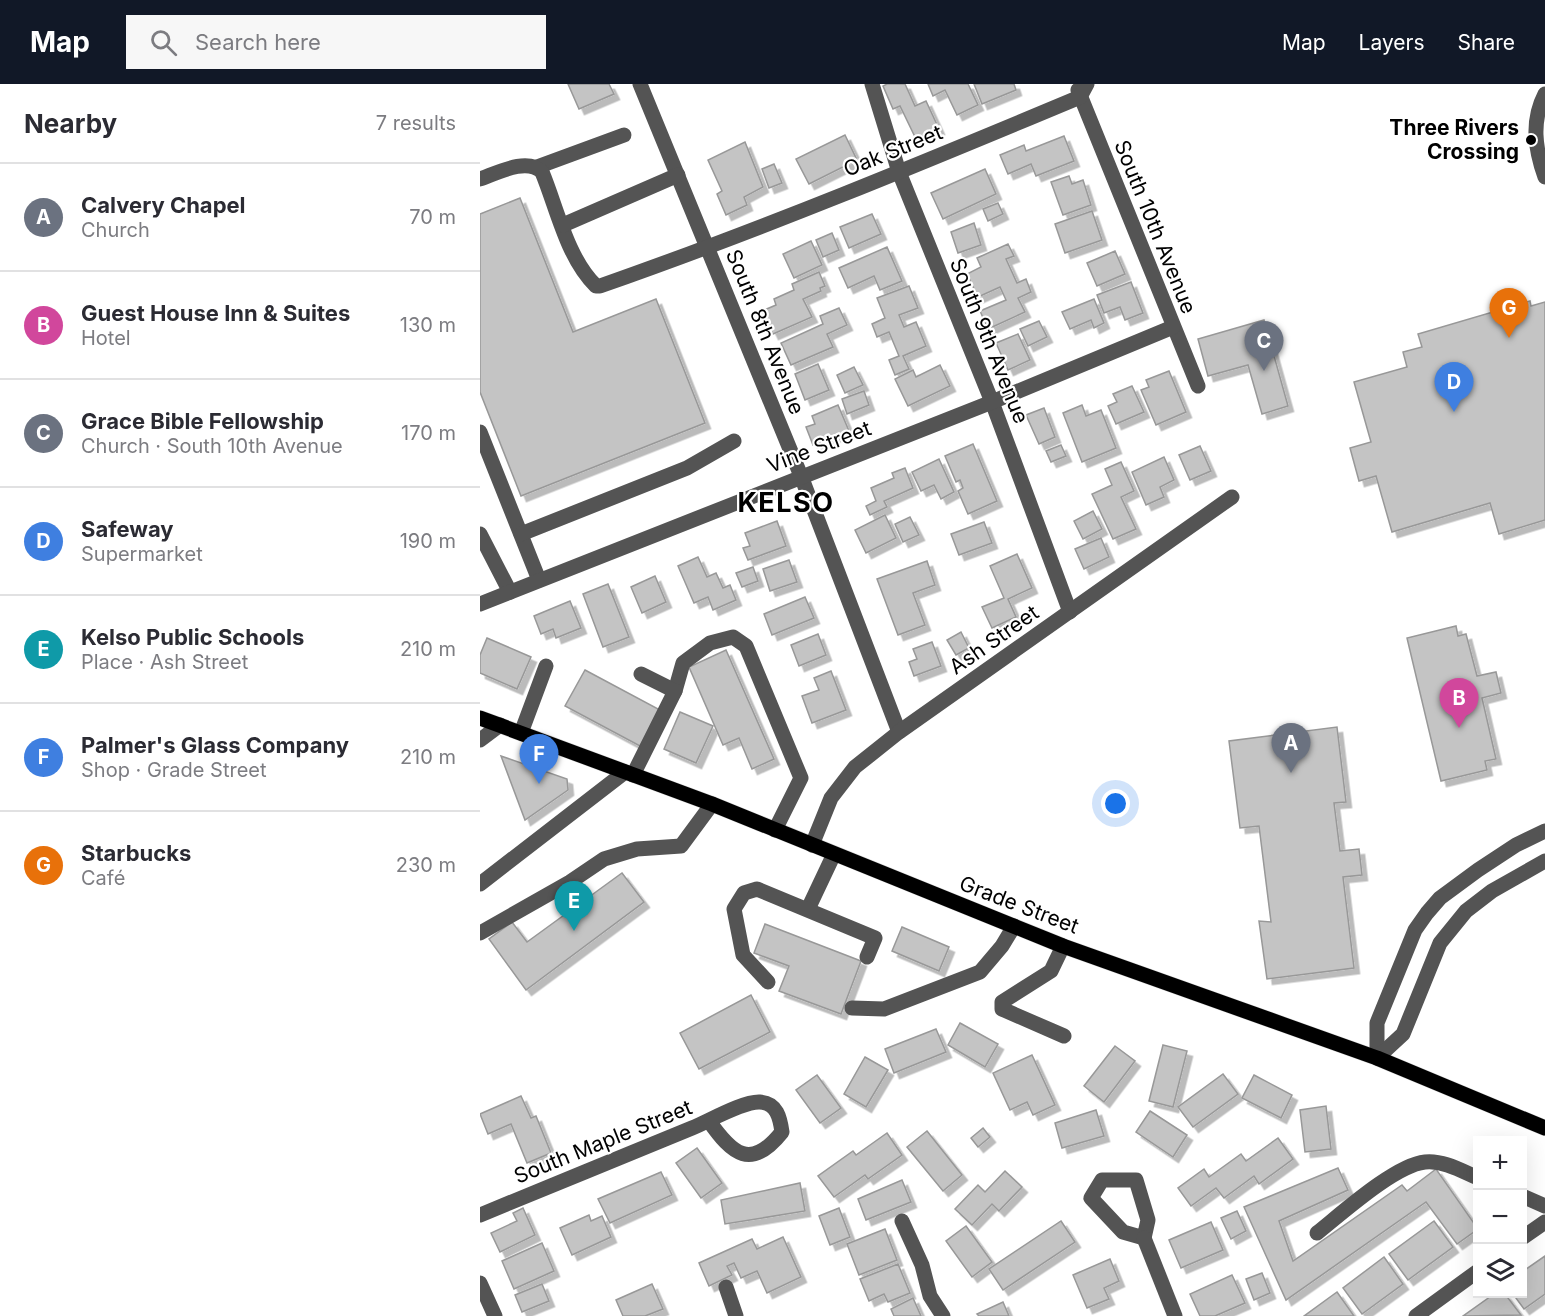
<!DOCTYPE html>
<html lang="en">
<head>
<meta charset="utf-8">
<style>
  body { margin:0; font-family:Inter,sans-serif; background:#f7f7f7; color:#2b2b33 }
  .controls { position:absolute; right:18px; bottom:18px; display:grid; overflow:hidden; border-radius:0px; box-shadow:0 6px 24px #0002 }
  .controls button { width:54px; height:54px; display:grid; place-items:center; padding:0; border:0; border-bottom:2px solid #e1e1e2; background:#fff; color:#2b2b33; font:30px sans-serif }
  .you { position:absolute; left:636px; top:720px; width:21px; height:21px; margin:-15px; border:4px solid #fff; border-radius:50%; background:#1a73e8; box-shadow:0 0 0 9px #1a73e833 }
  .badge { display:grid; place-items:center; width:39px; height:39px; border-radius:50%; background:#111827; color:#fff; font-size:20px; font-weight:700 }
  .pin { position:absolute; translate:-50% -50px; filter:drop-shadow(0 2px 3px #0008) }
  .pin::after { content:''; position:absolute; top:32px; width:21px; height:18px; background:inherit; clip-path:polygon(0 0,100% 0,50% 100%) }
  .list { margin:0; padding:0; list-style:none }
  h2 { display:flex; justify-content:space-between; align-items:center; height:78px; margin:0; padding:0 24px; font-size:26px }
  h2 small { font-size:20px; font-weight:400; color:#7c7c81 }
  .list li { display:grid; grid-template-columns:39px 1fr auto; gap:18px; align-items:center; box-sizing:border-box; height:108px; padding:0 24px; border-top:2px solid #e1e1e2 }
  .list b { display:block; font-size:22px; white-space:nowrap }
  .list p { margin:0; font-size:20px; white-space:nowrap; color:#7c7c81 }
  .list em { font-size:20px; font-style:normal; color:#7c7c81 }
  .icon { flex:none; width:33px; height:33px; fill:none; stroke:currentColor; stroke-width:2; stroke-linecap:round; stroke-linejoin:round }
  .map { position:relative; flex:none; width:1065px; height:1232px; overflow:hidden }
  header { display:flex; align-items:center; gap:36px; box-sizing:border-box; height:84px; padding:0 30px; background:#111827; color:#fff }
  header strong { font-size:28px }
  nav { display:flex; gap:33px; margin-inline-start:auto; font-size:21px }
  .search { width:420px; height:54px; background:#f7f7f7; display:flex; align-items:center; gap:15px; box-sizing:border-box; padding:0 21px; border-radius:0px; color:#7c7c81; font-size:22px }
  main { display:flex }
  aside { flex:1; background:#fff }
  .map>svg:first-child { display:block }
  .building { fill:#c4c4c4; stroke:#989898; stroke-width:1.5; filter:url(#shadow) }
  .lines { fill:none; stroke-linecap:round; stroke-linejoin:round }
  .major-casing { stroke:#dbdbdb; stroke-width:16 }
  .minor { stroke:#545454; stroke-width:15 }
  .major { stroke:#000; stroke-width:15 }
  .poi-dot { fill:#000; stroke:#fff; stroke-width:2 }
  .labels { text-anchor:middle; stroke-width:4.5; stroke-linejoin:round; paint-order:stroke }
  .poi-label { font-size:21px; font-weight:bold; fill:#000; stroke:#fff; text-anchor:end }
  .street-label { font-size:21px; fill:#000; stroke:#fff }
  .district-label { font-size:27px; font-weight:bold; letter-spacing:1.5px; fill:#000; stroke:#fff }
</style>
</head>
<body>
<header>
<strong>Map</strong>
<div class="search"><svg class="icon" aria-label="search" viewBox="0 0 24 24"><circle cx="10" cy="10" r="6"/><path d="M15 15l6 6"/></svg>Search here</div>
<nav><a>Map</a><a>Layers</a><a>Share</a></nav>
</header>
<main>
<aside>
<h2>Nearby<small>7 results</small></h2>
<ul class="list">
<li><span class="badge" style="background:#6b7280">A</span><div><b>Calvery Chapel</b><p>Church</p></div><em>70 m</em></li>
<li><span class="badge" style="background:#d1479c">B</span><div><b>Guest House Inn &amp; Suites</b><p>Hotel</p></div><em>130 m</em></li>
<li><span class="badge" style="background:#6b7280">C</span><div><b>Grace Bible Fellowship</b><p>Church · South 10th Avenue</p></div><em>170 m</em></li>
<li><span class="badge" style="background:#3f7fe0">D</span><div><b>Safeway</b><p>Supermarket</p></div><em>190 m</em></li>
<li><span class="badge" style="background:#0f9aa8">E</span><div><b>Kelso Public Schools</b><p>Place · Ash Street</p></div><em>210 m</em></li>
<li><span class="badge" style="background:#3f7fe0">F</span><div><b>Palmer's Glass Company</b><p>Shop · Grade Street</p></div><em>210 m</em></li>
<li><span class="badge" style="background:#e8710a">G</span><div><b>Starbucks</b><p>Café</p></div><em>230 m</em></li>
</ul>
</aside>
<div class="map">
<svg width="1065" height="1232" viewBox="0 0 1065 1232">
  <defs>
    <filter id="shadow"><feDropShadow dx="5.5" dy="5.5" stdDeviation="0" flood-color="#0004"/></filter>
  </defs>
  <rect width="100%" height="100%" fill="#fff"/>
  <!-- building -->
  <g class="building">
    <polygon points="88,0 129,0 134,10 99,25"/>
    <polygon points="407,0 425,0 435,22 446,17 459,45 436,55 420,22 413,25 403,2"/>
    <polygon points="448,0 488,0 498,21 477,31 465,6 453,12"/>
    <polygon points="494,0 534,0 536,6 502,20"/>
    <polygon points="365,51 377,76 329,100 316,75"/>
    <polygon points="584,52 594,77 556,92 551,80 528,90 520,71 544,61 546,67"/>
    <polygon points="265,58 283,103 264,113 267,121 246,131 237,110 242,107 228,76"/>
    <polygon points="294,80 302,99 289,104 282,85"/>
    <polygon points="505,85 516,110 463,135 451,109"/>
    <polygon points="589,92 592,100 603,96 611,121 583,131 571,98"/>
    <polygon points="40,114 93,248 176,215 225,339 41,412 0,308 0,130"/>
    <polygon points="518,119 523,130 508,137 503,125"/>
    <polygon points="612,127 622,156 585,169 575,140"/>
    <polygon points="392,130 401,150 369,164 360,143"/>
    <polygon points="494,139 501,161 478,169 471,148"/>
    <polygon points="352,149 359,166 343,173 336,156"/>
    <polygon points="331,157 342,181 314,194 303,170"/>
    <polygon points="528,160 534,172 526,175 537,199 546,195 551,208 538,214 545,228 508,245 500,227 526,216 520,203 498,213 487,190 501,183 497,174"/>
    <polygon points="407,163 422,197 400,206 394,192 368,204 359,184"/>
    <polygon points="635,167 645,190 617,202 607,179"/>
    <polygon points="339,188 345,202 340,204 341,207 323,215 332,233 293,250 282,227 296,221 294,215 314,206 312,200"/>
    <polygon points="651,198 663,229 645,236 640,223 624,229 617,211"/>
    <polygon points="429,202 438,224 419,231 424,243 436,238 446,262 423,272 429,285 415,291 409,276 419,272 409,248 397,253 392,240 405,234 397,214"/>
    <polygon points="614,215 624,239 614,244 611,236 590,245 582,228"/>
    <polygon points="1050,217 1051,222 1065,218 1065,436 1019,450 1010,419 912,448 896,392 879,397 870,364 891,358 874,298 927,283 923,268 942,263 938,250"/>
    <polygon points="359,224 367,241 347,250 353,263 311,281 301,259 343,240 340,232"/>
    <polygon points="784,236 808,322 782,330 768,281 728,292 718,255"/>
    <polygon points="559,237 567,253 548,262 540,245"/>
    <polygon points="538,250 550,276 528,286 516,259"/>
    <polygon points="338,280 349,306 325,316 315,290"/>
    <polygon points="460,281 470,302 428,322 415,295 433,286 436,293"/>
    <polygon points="374,283 383,301 365,309 357,291"/>
    <polygon points="689,287 706,328 676,341 661,306 669,303 666,296"/>
    <polygon points="652,302 664,328 636,340 628,322 637,318 633,310"/>
    <polygon points="384,307 389,321 367,330 362,315"/>
    <polygon points="358,321 369,347 333,361 326,343 335,340 332,332"/>
    <polygon points="602,321 606,332 621,326 636,364 602,378 583,329"/>
    <polygon points="564,324 575,353 559,360 546,331"/>
    <polygon points="493,360 517,417 488,430 478,407 483,404 480,396 476,398 465,372"/>
    <polygon points="581,361 586,372 571,378 566,367"/>
    <polygon points="720,362 731,387 710,396 699,371"/>
    <polygon points="684,373 694,396 680,403 684,413 666,421 652,388"/>
    <polygon points="459,375 474,408 461,415 454,401 441,407 432,388"/>
    <polygon points="641,378 654,407 641,413 656,445 633,455 612,410 632,401 625,385"/>
    <polygon points="425,384 433,404 404,417 407,423 390,431 386,422 396,417 391,404 414,394 412,389"/>
    <polygon points="613,427 622,445 603,455 594,437"/>
    <polygon points="405,431 416,454 386,469 375,446"/>
    <polygon points="430,433 439,451 423,458 415,440"/>
    <polygon points="297,437 306,462 268,476 263,464 270,462 265,449"/>
    <polygon points="504,438 512,459 479,471 471,450"/>
    <polygon points="621,454 629,473 604,485 595,465"/>
    <polygon points="537,470 552,504 528,515 536,533 512,544 502,523 524,514 510,482"/>
    <polygon points="218,473 227,493 236,489 243,504 250,501 256,516 233,526 228,513 214,519 198,482"/>
    <polygon points="309,476 317,498 290,507 283,485"/>
    <polygon points="447,477 455,501 433,509 445,541 418,551 397,495"/>
    <polygon points="273,483 278,497 262,503 256,489"/>
    <polygon points="175,492 186,518 162,529 151,503"/>
    <polygon points="128,500 149,553 123,563 103,510"/>
    <polygon points="325,513 334,534 292,551 284,530"/>
    <polygon points="90,517 101,544 76,554 73,545 61,550 54,532"/>
    <polygon points="976,542 978,552 986,550 997,592 1016,588 1021,609 1002,614 1016,675 1005,677 1007,686 961,697 927,554"/>
    <polygon points="481,548 489,564 476,571 467,556"/>
    <polygon points="338,550 346,571 319,582 311,561"/>
    <polygon points="7,554 51,573 37,605 0,589 0,571"/>
    <polygon points="452,558 461,582 434,592 429,578 437,575 433,565"/>
    <polygon points="246,566 294,675 272,685 259,654 243,661 209,583"/>
    <polygon points="105,586 180,626 160,662 85,622"/>
    <polygon points="351,587 366,626 332,639 322,612 339,606 334,594"/>
    <polygon points="200,628 233,642 216,679 184,665"/>
    <polygon points="857,643 866,718 854,719 860,767 879,765 882,791 863,793 874,884 787,895 779,837 791,838 779,742 760,744 749,657"/>
    <polygon points="21,672 87,695 88,706 45,736"/>
    <polygon points="142,789 164,818 46,906 9,855 32,838 47,858"/>
    <polygon points="285,840 381,877 361,930 299,907 309,882 274,869"/>
    <polygon points="422,843 469,863 459,887 412,867"/>
    <polygon points="271,911 290,948 219,985 200,949"/>
    <polygon points="480,939 518,960 505,983 468,961"/>
    <polygon points="456,945 466,968 414,989 405,965"/>
    <polygon points="683,961 707,967 693,1023 669,1017"/>
    <polygon points="635,962 655,977 624,1018 604,1002"/>
    <polygon points="552,971 575,1021 553,1031 547,1018 530,1026 513,989"/>
    <polygon points="385,973 408,986 386,1023 364,1010"/>
    <polygon points="743,990 758,1010 713,1043 698,1023"/>
    <polygon points="337,991 361,1024 340,1039 316,1006"/>
    <polygon points="774,991 812,1011 801,1034 762,1014"/>
    <polygon points="41,1012 51,1034 56,1032 71,1069 47,1079 31,1040 8,1050 0,1030"/>
    <polygon points="846,1022 851,1065 825,1068 820,1026"/>
    <polygon points="616,1026 624,1052 582,1064 575,1039"/>
    <polygon points="670,1027 707,1051 693,1073 656,1048"/>
    <polygon points="503,1044 510,1053 498,1063 491,1054"/>
    <polygon points="447,1047 482,1091 463,1107 427,1063"/>
    <polygon points="407,1049 422,1071 388,1095 385,1091 354,1113 338,1092 373,1067 376,1071"/>
    <polygon points="798,1054 813,1075 779,1100 774,1092 744,1114 736,1104 711,1122 698,1104 724,1085 729,1093 761,1070 766,1077"/>
    <polygon points="217,1064 242,1099 221,1114 196,1079"/>
    <polygon points="858,1084 868,1106 799,1137 813,1177 922,1101 927,1107 956,1085 998,1145 977,1160 946,1118 806,1216 764,1123"/>
    <polygon points="525,1087 542,1103 519,1127 512,1120 492,1141 475,1125 498,1101 505,1108"/>
    <polygon points="181,1088 192,1111 130,1139 118,1115"/>
    <polygon points="422,1096 431,1118 386,1136 378,1115"/>
    <polygon points="320,1099 325,1127 245,1140 241,1116"/>
    <polygon points="43,1124 55,1151 20,1168 11,1149 37,1137 33,1129"/>
    <polygon points="359,1124 370,1153 350,1161 339,1132"/>
    <polygon points="757,1127 766,1147 751,1155 741,1134"/>
    <polygon points="109,1131 111,1137 122,1132 131,1153 92,1171 80,1144"/>
    <polygon points="581,1137 595,1158 523,1206 509,1185"/>
    <polygon points="954,1137 973,1163 928,1196 909,1170"/>
    <polygon points="731,1138 743,1166 701,1184 689,1156"/>
    <polygon points="486,1142 512,1178 492,1193 466,1157"/>
    <polygon points="405,1145 417,1176 379,1191 367,1160"/>
    <polygon points="303,1153 321,1193 287,1209 277,1187 261,1194 254,1179 247,1182 252,1191 229,1202 219,1179 272,1155 277,1165"/>
    <polygon points="62,1159 74,1187 34,1205 22,1177"/>
    <polygon points="1065,1172 1065,1210 1044,1225 1033,1210 1042,1210 1042,1188"/>
    <polygon points="904,1173 923,1200 882,1230 863,1204"/>
    <polygon points="630,1175 639,1197 624,1204 629,1215 607,1224 593,1191"/>
    <polygon points="418,1180 430,1209 408,1218 404,1210 389,1217 380,1195"/>
    <polygon points="782,1189 790,1209 774,1216 766,1195"/>
    <polygon points="752,1191 765,1219 735,1232 720,1232 710,1210"/>
    <polygon points="62,1200 69,1217 42,1228 35,1211"/>
    <polygon points="172,1200 183,1225 165,1232 143,1232 136,1216"/>
    <polygon points="857,1208 874,1232 824,1232"/>
    <polygon points="1014,1210 1025,1210 1041,1231 983,1232"/>
    <polygon points="433,1214 441,1232 414,1232 411,1225"/>
    <polygon points="523,1218 529,1232 499,1232 497,1230"/>
  </g>
  <g class="lines">
    <!-- major casing -->
    <g class="major-casing">
      <polyline id="major" points="0,634 232,720 583,862 897,974 1065,1044"/>
    </g>
    <!-- minor -->
    <g class="minor">
      <polyline points="160,0 321,392 419,648"/>
      <polyline points="392,0 419,88 512,318 590,528"/>
      <polyline points="598,6 718,302"/>
      <path d="M1065,10C1051,37 1055,65 1065,93"/>
      <polyline points="57,83 144,51"/>
      <path d="M0,95C17,89 47,73 62,88C77,124 87,174 116,202H120C283,145 442,79 600,13L607,0"/>
      <polyline points="83,141 198,91"/>
      <polyline points="0,348 59,496"/>
      <polyline points="0,450 30,508"/>
      <polyline points="41,450 207,384 254,357"/>
      <polyline points="0,520 512,318 693,243"/>
      <polyline points="195,607 203,579 230,559 253,553 266,562 321,694 295,746"/>
      <polyline points="41,649 66,582"/>
      <polyline points="0,656 20,641"/>
      <polyline points="153,691 195,607 161,590"/>
      <polyline points="332,761 351,714 375,683 419,648 752,413"/>
      <polyline points="0,800 145,688"/>
      <polyline points="328,825 354,770"/>
      <polyline points="0,849 90,798 124,775 157,765 201,762 232,720"/>
      <polyline points="583,862 571,887 522,918 522,925 584,952"/>
      <polyline points="288,898 263,871 254,825 264,809 277,805 395,854 387,873"/>
      <polyline points="372,924 404,925 500,888 522,862 534,842"/>
      <polyline points="897,974 897,939 935,846 947,829 960,814 998,786 1036,761 1065,747"/>
      <polyline points="897,974 923,950 960,859 986,827 1012,807 1065,777"/>
      <polygon points="622,1096 656,1096 668,1136 664,1154 643,1148 611,1114"/>
      <polyline points="1042,1112 1065,1122"/>
      <path d="M0,1131C71,1102 141,1073 212,1044C229,1037 263,1017 280,1018C297,1019 300,1034 302,1048C271,1087 252,1070 229,1037"/>
      <polyline points="422,1137 442,1181 450,1212 463,1232"/>
      <path d="M837,1149C861,1130 915,1081 945,1078C963,1076 982,1087 998,1094"/>
      <polyline points="664,1154 695,1232"/>
      <polyline points="1042,1154 1065,1138"/>
      <polyline points="0,1199 15,1232"/>
      <polyline points="246,1203 256,1232"/>
      <polyline points="936,1232 998,1187"/>
    </g>
    <!-- major -->
    <use href="#major" class="major"/>
  </g>
  <!-- markers -->
  <circle class="poi-dot" cx="1051" cy="56" r="6"/>
  <g class="labels">
    <!-- poi labels -->
    <g class="poi-label">
      <text x="1039" y="51">Three Rivers<tspan x="1039" dy="24">Crossing</tspan></text>
    </g>
    <!-- street labels -->
    <g class="street-label">
      <text transform="translate(413 67) rotate(-22)" y="7">Oak Street</text>
      <text transform="translate(675 143) rotate(68)" y="7">South 10th Avenue</text>
      <text transform="translate(285 248) rotate(68)" y="7">South 8th Avenue</text>
      <text transform="translate(509 257) rotate(68)" y="7">South 9th Avenue</text>
      <text transform="translate(339 363) rotate(-21)" y="7">Vine Street</text>
      <text transform="translate(514 556) rotate(-35)" y="7">Ash Street</text>
      <text transform="translate(539 821) rotate(21)" y="7">Grade Street</text>
      <text transform="translate(123 1058) rotate(-22)" y="7">South Maple Street</text>
    </g>
    <!-- district labels -->
    <g class="district-label">
      <text x="306" y="428">KELSO</text>
    </g>
  </g>
</svg>
<div class="controls">
<button>+</button>
<button>−</button>
<button><svg class="icon" aria-label="layers" viewBox="0 0 24 24"><path d="M12 4l9 5-9 5-9-5zM3 14l9 5 9-5"/></svg></button>
</div>
<div class="you"></div>
<div class="pin badge" style="left:811px;top:689px;background:#6b7280">A</div>
<div class="pin badge" style="left:979px;top:644px;background:#d1479c">B</div>
<div class="pin badge" style="left:784px;top:287px;background:#6b7280">C</div>
<div class="pin badge" style="left:974px;top:328px;background:#3f7fe0">D</div>
<div class="pin badge" style="left:94px;top:847px;background:#0f9aa8">E</div>
<div class="pin badge" style="left:59px;top:700px;background:#3f7fe0">F</div>
<div class="pin badge" style="left:1029px;top:254px;background:#e8710a">G</div>
</div>
</main>
</body>
</html>
